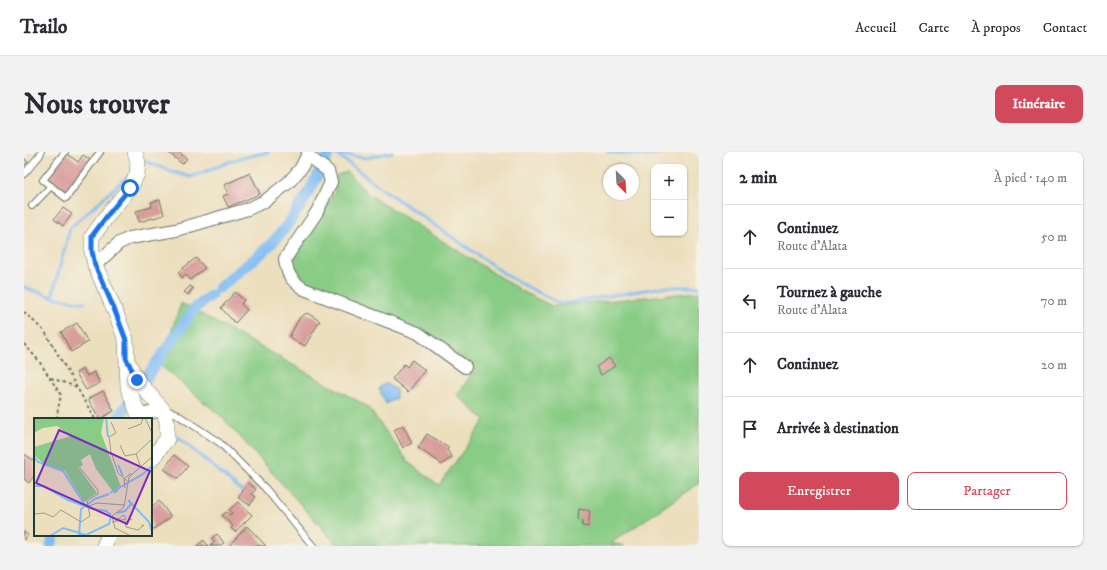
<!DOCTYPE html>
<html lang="fr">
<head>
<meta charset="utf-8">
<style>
  body { margin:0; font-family:"IM FELL DW Pica",serif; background:#f2f2f3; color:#2b2b33 }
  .controls { position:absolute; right:12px; top:12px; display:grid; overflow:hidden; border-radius:8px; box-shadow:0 1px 3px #0004 }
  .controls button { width:36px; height:36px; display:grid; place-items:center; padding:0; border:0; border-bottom:1px solid #e1e1e2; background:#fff; color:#2b2b33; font:20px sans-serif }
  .compass { position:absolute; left:579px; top:12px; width:36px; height:36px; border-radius:50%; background:#fff; box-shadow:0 1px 3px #0004; rotate:156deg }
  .stop { position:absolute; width:12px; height:12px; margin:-9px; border:3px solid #1a73e8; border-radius:50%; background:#fff }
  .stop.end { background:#1a73e8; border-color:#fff; box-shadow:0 1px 4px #0008 }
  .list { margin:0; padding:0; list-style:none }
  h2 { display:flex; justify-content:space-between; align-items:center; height:52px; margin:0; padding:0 16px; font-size:17px }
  h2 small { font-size:13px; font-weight:400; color:#7c7c81 }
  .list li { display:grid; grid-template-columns:26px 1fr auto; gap:12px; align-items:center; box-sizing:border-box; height:64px; padding:0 16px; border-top:1px solid #e1e1e2 }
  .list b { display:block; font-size:15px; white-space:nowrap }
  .list p { margin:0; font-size:13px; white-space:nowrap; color:#7c7c81 }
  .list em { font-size:13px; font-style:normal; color:#7c7c81 }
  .actions { display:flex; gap:8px; padding:12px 16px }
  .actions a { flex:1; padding:9px 0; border:1px solid #d1495b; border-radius:8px; text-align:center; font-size:14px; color:#d1495b }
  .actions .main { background:#d1495b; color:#fff }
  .icon { flex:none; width:22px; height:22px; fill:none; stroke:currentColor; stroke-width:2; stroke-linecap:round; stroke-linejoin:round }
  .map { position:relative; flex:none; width:675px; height:394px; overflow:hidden; border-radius:8px }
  header { display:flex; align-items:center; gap:24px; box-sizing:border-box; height:56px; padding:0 20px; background:#fff; border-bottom:1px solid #e1e1e2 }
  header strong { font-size:19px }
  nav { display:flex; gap:22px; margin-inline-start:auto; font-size:14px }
  .intro { display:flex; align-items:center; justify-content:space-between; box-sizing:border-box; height:96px; padding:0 24px }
  h1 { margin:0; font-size:28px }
  .button { padding:10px 18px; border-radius:8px; background:#d1495b; color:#fff; font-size:14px; font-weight:700 }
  main { display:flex; gap:24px; padding:0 24px }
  aside { flex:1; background:#fff; border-radius:8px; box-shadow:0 1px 3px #0004 }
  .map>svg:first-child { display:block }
  .green { fill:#89cc85; stroke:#54845c }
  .water { fill:#81bdf4; stroke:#507d94 }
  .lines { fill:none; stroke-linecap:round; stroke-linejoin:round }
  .stream { stroke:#81bdf4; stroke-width:3 }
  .canal { stroke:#81bdf4; stroke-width:11 }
  .building { fill:#d89e9c }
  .service-casing { stroke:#677664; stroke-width:8 }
  .minor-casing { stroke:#677664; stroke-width:14 }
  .tertiary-casing { stroke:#677664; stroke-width:16 }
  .path { stroke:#677664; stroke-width:2; stroke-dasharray:3 3; stroke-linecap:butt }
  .service { stroke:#fff; stroke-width:6 }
  .minor { stroke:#fff; stroke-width:12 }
  .tertiary { stroke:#fff; stroke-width:15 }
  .route { stroke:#1a73e8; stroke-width:5 }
  .inset-river { fill:none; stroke:#81bdf4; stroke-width:2 }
  .inset-road { fill:none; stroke:#9a9e87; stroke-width:1 }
  .view { fill:#7b2cbf; fill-opacity:0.15; stroke:#7b2cbf; stroke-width:2 }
  .inset-edge { fill:none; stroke:#1f3d34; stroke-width:2 }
</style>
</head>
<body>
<header>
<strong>Trailo</strong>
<nav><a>Accueil</a><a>Carte</a><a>À propos</a><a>Contact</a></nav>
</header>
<div class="intro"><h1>Nous trouver</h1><a class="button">Itinéraire</a></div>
<main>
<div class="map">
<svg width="675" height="394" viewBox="0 0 675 394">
  <rect width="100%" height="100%" fill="#f7f3e8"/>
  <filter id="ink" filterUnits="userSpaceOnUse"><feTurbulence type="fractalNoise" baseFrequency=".025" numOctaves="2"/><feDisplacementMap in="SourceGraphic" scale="8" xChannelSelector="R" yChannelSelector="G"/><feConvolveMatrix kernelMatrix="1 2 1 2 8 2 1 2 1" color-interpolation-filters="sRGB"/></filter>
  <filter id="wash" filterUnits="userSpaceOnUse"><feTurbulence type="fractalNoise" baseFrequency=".012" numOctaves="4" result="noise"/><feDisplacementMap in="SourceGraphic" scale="16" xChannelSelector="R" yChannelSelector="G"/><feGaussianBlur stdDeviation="0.9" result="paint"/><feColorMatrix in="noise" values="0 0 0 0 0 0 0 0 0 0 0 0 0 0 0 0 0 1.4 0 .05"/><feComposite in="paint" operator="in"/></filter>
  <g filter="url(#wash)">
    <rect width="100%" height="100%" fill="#ecdfbe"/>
    <!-- green -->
    <polygon class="green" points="323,20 344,42 501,141 528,154 675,140 675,331 587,391 601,394 314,394 199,266 136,213 157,151 343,254 386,312 415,333 461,268 433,243 451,217 417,190 279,128 268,108 311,40 313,23"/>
    <!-- water -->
    <polygon class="water" points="363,232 372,238 372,246 362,252 355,237 358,233"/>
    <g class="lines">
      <!-- stream -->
      <g class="stream">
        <polyline points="295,0 343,6 368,0"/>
        <polyline points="584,0 622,4 641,0"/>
        <polyline points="311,1 360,38 487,126 536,152 639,135 675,135"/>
        <polyline points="121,9 149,20 167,25 213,7 244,0"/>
        <polyline points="0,135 28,145 61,151"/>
        <polyline points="28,145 46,76 105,23"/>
        <polyline points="153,284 219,340"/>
      </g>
      <!-- canal -->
      <g class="canal">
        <path d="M195,136C212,121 231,108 247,92C273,65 289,33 306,0"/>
        <polyline points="93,267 171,156 187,143"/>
        <polyline points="27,394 30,383"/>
      </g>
    </g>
    <g id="blocks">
      <!-- building -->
      <g class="building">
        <polygon points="144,0 155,0 163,7 158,12"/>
        <polygon points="42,1 54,10 59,3 66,8 41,41 23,28"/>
        <polygon points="0,6 4,10 0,14"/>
        <polygon points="226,21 236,42 204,55 199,44 204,42 200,33"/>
        <polygon points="136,48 140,63 115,70 112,59 128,55 127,50"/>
        <polygon points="39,56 48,62 39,74 30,67"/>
        <polygon points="172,106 181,116 166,128 162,123 158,126 154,120"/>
        <polygon points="166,134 169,136 164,143 160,140"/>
        <polygon points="211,140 220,148 217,152 223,158 211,171 197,156"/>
        <polygon points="283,161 296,169 281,194 265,185 276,165"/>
        <polygon points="53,171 64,190 47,200 37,180"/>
        <polygon points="585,206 591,214 577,223 572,215"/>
        <polygon points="388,208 401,218 384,240 368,227 380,212 383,215"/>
        <polygon points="59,217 63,224 70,220 76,231 62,238 52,221"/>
        <polygon points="79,239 90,259 76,267 64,247"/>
        <polygon points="379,273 388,291 379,296 370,278"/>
        <polygon points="403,282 425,295 423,298 428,305 417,313 414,309 394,296"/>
        <polygon points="0,302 11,309 11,322 5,331 0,327"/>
        <polygon points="150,303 164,314 154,327 140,317"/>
        <polygon points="224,331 232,337 228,342 232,345 226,353 214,346"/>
        <polygon points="135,349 147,365 128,378 127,355"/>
        <polygon points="214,350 228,363 211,380 207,376 209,374 198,364 202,360 206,363 208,361 205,358"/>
        <polygon points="555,357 566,359 564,375 558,374 559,369 554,368"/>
        <polygon points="223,374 242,394 205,394"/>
        <polygon points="0,380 4,383 0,388"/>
        <polygon points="193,382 200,391 195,394 186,394 191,390 188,386"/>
        <polygon points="180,388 184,394 172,394"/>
      </g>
    </g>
  </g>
  <g filter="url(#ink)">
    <use href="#blocks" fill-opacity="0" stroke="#677664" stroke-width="1"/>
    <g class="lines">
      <!-- service casing -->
      <g class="service-casing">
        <g id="service">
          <polyline points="41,0 19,28 42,46 76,0"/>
          <polyline points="0,22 16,3 17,0"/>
          <polyline points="8,54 27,34"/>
          <polyline points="141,258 151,261 196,291 241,336 289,394"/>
        </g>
      </g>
      <!-- minor casing -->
      <g class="minor-casing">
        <g id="minor">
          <path d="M284,4L304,19L307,30L293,60L261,107C263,122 267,129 280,137L394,181L441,215"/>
          <polyline points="71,113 95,91 106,86 152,78 224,57 241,49 265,30 277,16 285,0"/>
          <polyline points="116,263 139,258"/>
        </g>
      </g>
      <!-- tertiary casing -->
      <g class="tertiary-casing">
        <g id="tertiary">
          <polyline points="111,0 114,11 113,22 106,36 86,60 68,85 68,99 71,113 91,159 102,188 104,235 116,267"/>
          <polyline points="105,212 113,228 139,258 143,269 143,287 127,308"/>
          <polyline points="80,394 85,383"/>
        </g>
      </g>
      <!-- path -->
      <g class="path">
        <polyline points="0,160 21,180 71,267"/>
        <polyline points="0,192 15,209 37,243 33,262 33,267"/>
        <polyline points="27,226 53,235"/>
      </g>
      <!-- service -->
      <use href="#service" class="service"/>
      <!-- minor -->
      <use href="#minor" class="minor"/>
      <!-- tertiary -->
      <use href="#tertiary" class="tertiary"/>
    </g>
  </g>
  <g class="lines" filter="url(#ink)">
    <!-- route -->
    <polyline class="route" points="106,36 86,60 68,84 68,99 71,113 91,159 102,188 102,206 113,228"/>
  </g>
  <!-- overview -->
  <g transform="translate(10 266)">
    <rect width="118" height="118" fill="#ecdfbe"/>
    <path d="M0,0H70L67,15L87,69L81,76L62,51L56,36L47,42L49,47L45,50L63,75L50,84L31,53L10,46L0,37V29L37,18L23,8L9,10L0,15Z" fill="#89cc85"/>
    <path class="inset-river" d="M72,0L74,19M0,39L4,44L29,53L51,87M84,47L89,58M0,68H9L34,82L58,91L72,93L77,97M76,75L109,56L118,48M94,82L115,104L118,114M83,95L91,93L98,85M16,118L29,110L52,117L75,106L77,98M45,118L47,91L61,81L75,76"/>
    <path class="inset-road" d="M111,0L118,15M77,4L82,15L75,19L77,34L84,55L93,63M94,11L107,6L109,0M86,27L91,38L102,36M106,47L102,36L118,21M91,70L90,61L97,55M55,88L63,85L90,87M0,96L10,95L19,99L27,92L47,104L56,98L53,83L64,76V72L46,50M98,101L91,104L92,109L104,112L110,107L107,108M78,104L92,101L90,97L81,103M97,118L81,110L78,98L90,89L95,59L118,39"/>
    <path class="view" d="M25,12L116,53L93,106L2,65Z"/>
    <rect width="118" height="118" class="inset-edge"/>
  </g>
</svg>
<div class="controls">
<button>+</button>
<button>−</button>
</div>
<svg class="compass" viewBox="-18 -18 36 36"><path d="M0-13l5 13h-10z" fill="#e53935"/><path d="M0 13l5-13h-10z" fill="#7c7c81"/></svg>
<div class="stop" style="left:106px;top:36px"></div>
<div class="stop end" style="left:113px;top:228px"></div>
</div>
<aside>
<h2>2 min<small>À pied · 140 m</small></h2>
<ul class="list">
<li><svg class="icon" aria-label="ahead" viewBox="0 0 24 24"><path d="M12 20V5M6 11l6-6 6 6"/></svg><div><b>Continuez</b><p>Route d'Alata</p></div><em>50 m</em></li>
<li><svg class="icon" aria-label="left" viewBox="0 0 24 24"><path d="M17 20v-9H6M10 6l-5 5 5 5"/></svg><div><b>Tournez à gauche</b><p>Route d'Alata</p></div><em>70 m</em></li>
<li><svg class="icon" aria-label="ahead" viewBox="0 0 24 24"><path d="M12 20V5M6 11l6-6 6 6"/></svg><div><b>Continuez</b></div><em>20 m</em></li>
<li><svg class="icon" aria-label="arrive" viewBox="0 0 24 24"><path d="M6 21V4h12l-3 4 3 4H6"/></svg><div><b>Arrivée à destination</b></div></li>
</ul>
<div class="actions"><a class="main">Enregistrer</a><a>Partager</a></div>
</aside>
</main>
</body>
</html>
